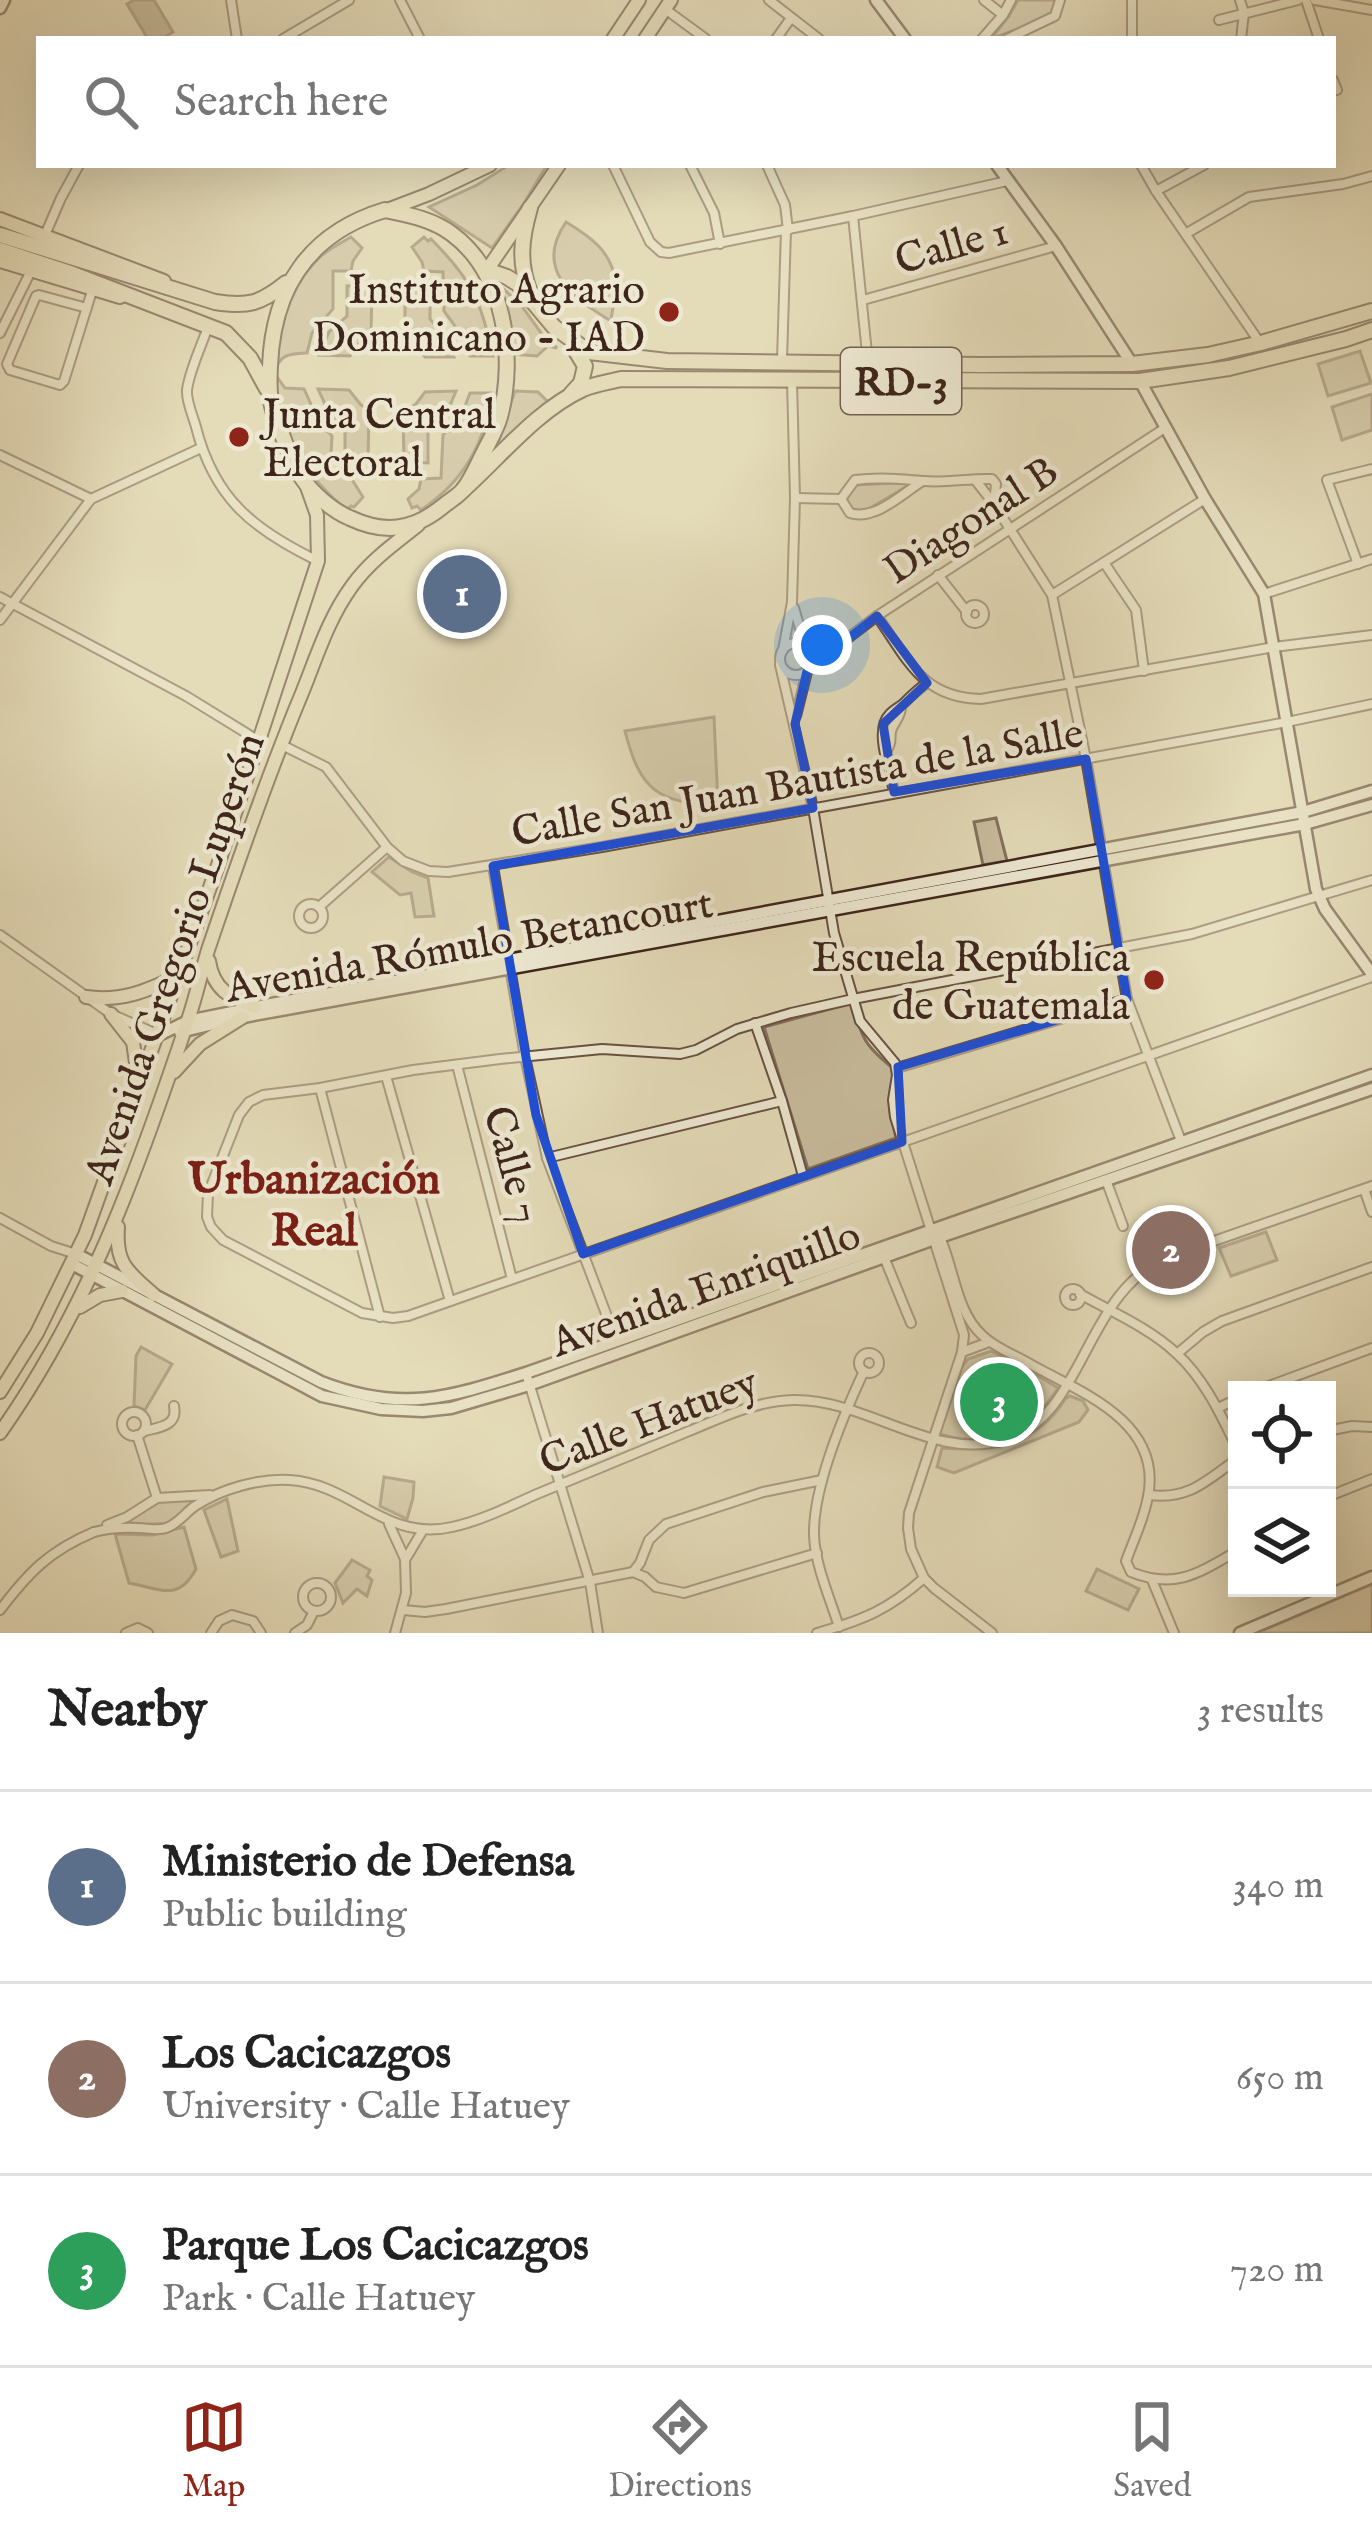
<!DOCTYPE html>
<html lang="en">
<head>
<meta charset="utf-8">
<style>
  body { margin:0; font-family:"IM FELL English",serif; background:#f2f2f2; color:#222 }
  .controls { position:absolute; right:36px; bottom:36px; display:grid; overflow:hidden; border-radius:0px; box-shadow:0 12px 48px #0002 }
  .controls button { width:108px; height:108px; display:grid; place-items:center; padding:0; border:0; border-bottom:3px solid #e0e0e0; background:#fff; color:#222; font:60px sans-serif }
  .you { position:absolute; left:822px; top:645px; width:42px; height:42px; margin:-30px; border:9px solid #fff; border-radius:50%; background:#1a73e8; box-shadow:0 0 0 18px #1a73e833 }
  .badge { display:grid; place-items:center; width:78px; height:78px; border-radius:50%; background:#8f2418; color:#fff; font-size:39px; font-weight:700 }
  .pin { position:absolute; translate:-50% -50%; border:6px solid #fff; box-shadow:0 3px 12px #0006 }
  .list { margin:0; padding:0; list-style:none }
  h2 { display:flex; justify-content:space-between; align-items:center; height:156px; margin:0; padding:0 48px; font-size:51px }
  h2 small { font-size:39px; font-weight:400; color:#767676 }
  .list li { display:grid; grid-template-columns:78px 1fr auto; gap:36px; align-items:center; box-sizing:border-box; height:192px; padding:0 48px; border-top:3px solid #e0e0e0 }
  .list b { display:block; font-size:45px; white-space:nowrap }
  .list p { margin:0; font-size:39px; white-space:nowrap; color:#767676 }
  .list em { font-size:39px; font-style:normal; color:#767676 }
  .icon { flex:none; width:66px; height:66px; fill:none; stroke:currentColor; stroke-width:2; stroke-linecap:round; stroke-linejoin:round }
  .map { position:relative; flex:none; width:1372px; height:1633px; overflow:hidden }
  .search { position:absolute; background:#fff; box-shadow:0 12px 48px #0002; left:36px; right:36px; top:36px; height:132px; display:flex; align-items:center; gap:30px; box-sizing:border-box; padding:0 42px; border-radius:0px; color:#767676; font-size:45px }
  .sheet { height:732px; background:#fff }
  nav { display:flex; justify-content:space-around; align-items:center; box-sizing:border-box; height:168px; border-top:3px solid #e0e0e0; background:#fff; font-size:33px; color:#767676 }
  nav a { display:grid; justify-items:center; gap:6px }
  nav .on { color:#8f2418 }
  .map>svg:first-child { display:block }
  .green { fill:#c8bc9d; stroke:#83705c; stroke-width:3 }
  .water { fill:#ac9d83; stroke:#806d59; stroke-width:3 }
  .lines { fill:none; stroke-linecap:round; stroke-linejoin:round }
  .street-casing { stroke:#685242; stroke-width:12 }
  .secondary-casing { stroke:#3e251b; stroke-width:15 }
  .primary-casing { stroke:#3e251b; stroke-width:16 }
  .highway-casing { stroke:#3e251b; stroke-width:18 }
  .street { stroke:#ede8d1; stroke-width:8 }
  .secondary { stroke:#ede8d1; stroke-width:10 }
  .primary { stroke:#e4dbb8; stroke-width:12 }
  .highway { stroke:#e4dbb8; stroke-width:14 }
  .marked { fill:none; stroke:#1d4ed8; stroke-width:9; stroke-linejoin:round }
  .poi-dot { fill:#8f2418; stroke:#ede8d1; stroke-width:4.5 }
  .labels { text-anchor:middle; stroke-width:9; stroke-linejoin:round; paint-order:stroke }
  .shield { fill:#ede8d1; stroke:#726052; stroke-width:3 }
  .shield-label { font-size:39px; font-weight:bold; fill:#3e251b }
  .street-label { font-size:42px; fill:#3e251b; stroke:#ede8d1 }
  .poi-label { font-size:42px; fill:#3e251b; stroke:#ede8d1; text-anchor:end }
  .neighbourhood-label { font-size:45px; font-weight:bold; fill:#7a1f14; stroke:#ede8d1 }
</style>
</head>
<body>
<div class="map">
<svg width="1372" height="1633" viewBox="0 0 1372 1633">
  <rect width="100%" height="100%" fill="#e4dbb8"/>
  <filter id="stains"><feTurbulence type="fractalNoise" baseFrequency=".00167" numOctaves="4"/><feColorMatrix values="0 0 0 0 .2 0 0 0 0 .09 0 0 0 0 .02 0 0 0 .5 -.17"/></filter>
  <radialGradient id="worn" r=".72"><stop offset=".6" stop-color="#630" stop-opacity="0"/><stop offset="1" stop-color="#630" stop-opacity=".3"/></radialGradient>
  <!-- green -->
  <g class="green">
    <polygon points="1018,0 1056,0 1056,2 1049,17 991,39 1009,16"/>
    <polygon points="509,165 547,165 524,203 492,248 429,207 477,185"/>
    <path d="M566,222C589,236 612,251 615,281C617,293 612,309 611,321C573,298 533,270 566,222Z"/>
    <path d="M351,237L362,248L353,261L351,271H333V309L312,333L307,353C289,354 278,354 275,374L285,388L304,389L319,422L332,436L330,473L349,475L363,497L354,507L351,506L346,510C322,488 302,467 288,438C261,381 274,301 320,257C329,249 341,243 351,237Z"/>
    <path d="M424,237L428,241L431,239C472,280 481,300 493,356H470L460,333L444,311L443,272L424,271L422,262L412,247Z"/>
    <polygon points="496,282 521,305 544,337 557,348 548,346 537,356 513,354"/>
    <polygon points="405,284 430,284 430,319 448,340 454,357 425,357 413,341 405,336"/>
    <polygon points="372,285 371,336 356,346 350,356 319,355 329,332 347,316 347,286"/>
    <polygon points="1360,351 1371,383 1328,396 1318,364"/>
    <polygon points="318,389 349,390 361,405 369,409 368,461 345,461 345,430 330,415"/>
    <polygon points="456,391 449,408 428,429 428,463 404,462 403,412 416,404 425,392"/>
    <polygon points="515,391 538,392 547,401 556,400 495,451"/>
    <path d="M470,393H491C486,443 463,482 421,510L417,506L412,508L408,499L419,489L421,479L441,478L443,435L463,411Z"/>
    <polygon points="1372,394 1372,430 1342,440 1332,407"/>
    <polygon points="914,482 862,513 849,507 846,498 855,485"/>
    <path d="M714,717L718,805C657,803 640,790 625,731Z"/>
    <polygon points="996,818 1007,861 983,865 974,822"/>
    <polygon points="389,857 412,872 428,878 434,916 415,917 411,893 400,895 372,872"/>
    <path d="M852,1003C862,1039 865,1046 894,1069L890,1112L896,1138L808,1169L764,1027Z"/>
    <polygon points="1266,1232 1277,1260 1231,1276 1219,1248"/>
    <polygon points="141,1347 172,1364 145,1410 134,1406 136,1356"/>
    <path d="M991,1351L1013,1360L1058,1388C1026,1437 997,1450 939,1434L958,1372L968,1359Z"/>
    <path d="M1070,1396L1083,1401L1088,1410L1079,1422L954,1473L937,1467L942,1448C992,1452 1038,1444 1065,1399Z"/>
    <polygon points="384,1477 414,1482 413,1498 407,1519 380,1506"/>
    <polygon points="206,1499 172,1523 117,1526 160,1500"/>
    <polygon points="227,1499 238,1551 221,1557 204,1510"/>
    <path d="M184,1527L196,1569C178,1602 161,1589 129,1583L115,1534L153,1535Z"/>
    <polygon points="352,1560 370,1570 367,1576 372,1580 367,1596 357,1589 343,1603 335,1583"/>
    <polygon points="1097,1569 1139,1589 1128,1610 1086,1591"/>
    <polygon points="1372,1584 1372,1633 1257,1633"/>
  </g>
  <!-- water -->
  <polygon class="water" points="134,0 154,0 173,32 162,39 148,39 127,4"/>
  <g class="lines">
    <!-- street casing -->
    <g class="street-casing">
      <g id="street">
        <polyline points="231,0 237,39"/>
        <polyline points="400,0 420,39"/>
        <polyline points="769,0 819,39"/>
        <polyline points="984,0 1003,15"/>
        <polyline points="1132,0 1132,39"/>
        <polyline points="1240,0 1244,13 1241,39"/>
        <polyline points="1306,0 1319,39"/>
        <polyline points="1315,0 1372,10"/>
        <polyline points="665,9 706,39"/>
        <polyline points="1219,20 1298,0"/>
        <polyline points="283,39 349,0"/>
        <polyline points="776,39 791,18"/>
        <polyline points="982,39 1003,15 1011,0"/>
        <polyline points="1007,39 1055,16 1060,0"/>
        <polyline points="1333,80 1337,90"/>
        <polyline points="613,165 650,242 661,252 669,253 853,216 1007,181"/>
        <polyline points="690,165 714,213 720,244"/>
        <polyline points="767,165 785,205 788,230"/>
        <polyline points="1141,165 1156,191 1260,343"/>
        <polyline points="1156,191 1204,165"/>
        <polyline points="853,216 868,363"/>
        <polyline points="1187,233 1249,197 1343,184 1372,176"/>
        <polyline points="45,235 61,198 79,165"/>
        <polyline points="863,300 1056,246"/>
        <polyline points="87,308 39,295 36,296 7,364 10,370 60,385 64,381 92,291"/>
        <path d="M208,327C202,344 189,372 187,390C186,401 193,416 196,427C214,499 254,530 318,561"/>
        <polyline points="0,333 31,271"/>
        <polyline points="782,360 786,230"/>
        <polyline points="0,455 91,499"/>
        <polyline points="976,481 994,504 1052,595 1086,759 1127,999 1181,1141"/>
        <polyline points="795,498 841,499"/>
        <path d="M841,499L855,480C878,477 901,479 924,481C947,483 971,478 992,479L996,484L994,503"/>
        <path d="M841,499L850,513C874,521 901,495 921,482"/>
        <polyline points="1105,564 1136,610 1144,671"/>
        <polyline points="1358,564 1327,480 1372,469"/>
        <polyline points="938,575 967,612"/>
        <polyline points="1264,594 1372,559"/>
        <polyline points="1052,595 1205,499"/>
        <polyline points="0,597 186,696 259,741"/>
        <circle cx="975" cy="614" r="9"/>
        <polyline points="794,608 805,645"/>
        <path d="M877,616C908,660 922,698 981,699L1274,647L1372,635"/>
        <polyline points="0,620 91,499 201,448"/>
        <circle cx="796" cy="659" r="16"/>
        <polyline points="808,649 838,643"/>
        <polyline points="783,650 792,602 795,498 792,381"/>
        <polyline points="780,665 813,808 834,933 860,1021 895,1063 897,1075 893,1100 895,1117 964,1335 962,1352 909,1513 908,1528 911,1549 924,1578 934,1588 992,1633"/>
        <polyline points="810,667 877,616 1165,428"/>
        <polyline points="796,716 807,672"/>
        <polyline points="282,745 326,767 387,847 403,861 429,871 448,872 602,847 1287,722 1372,704"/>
        <path d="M887,750C892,743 890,739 891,731C894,722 901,717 901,707"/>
        <path d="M894,792C890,771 874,730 889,715C893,710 900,707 904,703C912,695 918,689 927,683"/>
        <polyline points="493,866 525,1057 547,1158 616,1340"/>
        <polyline points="1372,880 1192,934 853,999 791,1013 737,1029 696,1050 680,1054 602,1049 500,1059 413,1070 320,1088 263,1095 249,1102 239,1115 208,1194 207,1217 211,1227 223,1240 362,1313 393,1318 408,1316 1372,977"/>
        <circle cx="311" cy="916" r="12"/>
        <polyline points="319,907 387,847"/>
        <polyline points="0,935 111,1014 159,1035"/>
        <polyline points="755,1023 782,1101 803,1176"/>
        <polyline points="457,1065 512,1279"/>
        <polyline points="897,1068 1127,999"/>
        <polyline points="386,1076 450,1301"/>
        <polyline points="320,1088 380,1317"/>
        <polyline points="547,1158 782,1101"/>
        <polyline points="1106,1180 1123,1226"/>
        <polyline points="1364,1189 1372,1212"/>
        <polyline points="0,1218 51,1246 76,1254"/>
        <path d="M938,1233C954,1264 955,1311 982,1335C995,1348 1015,1355 1030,1364C1080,1392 1158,1420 1149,1490C1146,1514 1134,1539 1126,1561L1131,1572C1175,1590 1199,1573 1237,1551"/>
        <polyline points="884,1257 911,1323"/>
        <circle cx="1073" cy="1297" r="8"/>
        <path d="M1080,1294C1112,1312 1149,1328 1176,1353C1204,1378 1221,1415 1237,1448"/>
        <polyline points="962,1352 989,1342"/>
        <polyline points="1178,1353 1203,1332 1222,1321 1372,1267"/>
        <circle cx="869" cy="1363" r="10"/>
        <polyline points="526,1373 590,1582 598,1633"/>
        <polyline points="1258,1390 1372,1348"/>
        <polyline points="1218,1408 1237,1399"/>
        <circle cx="134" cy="1424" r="12"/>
        <path d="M145,1431C160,1427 178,1426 174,1406"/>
        <polyline points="1327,1431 1352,1426 1372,1427"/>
        <polyline points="137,1435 157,1498"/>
        <path d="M1149,1495C1189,1500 1206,1481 1237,1459"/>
        <polyline points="1327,1497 1372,1479"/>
        <polyline points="389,1524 405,1559"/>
        <polyline points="107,1525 127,1517 157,1498 210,1495"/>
        <path d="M94,1532C109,1528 123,1527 139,1528C147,1528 158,1531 166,1528C178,1524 185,1513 195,1506C221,1489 259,1478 290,1480C353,1484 385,1542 452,1527C481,1521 510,1506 537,1494C588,1473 638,1452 689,1431C723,1417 756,1401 793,1400C865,1398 933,1462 1005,1440C1087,1415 1083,1290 1171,1256L1372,1186"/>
        <polyline points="633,1572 640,1563 649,1540 666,1524 763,1492 822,1480"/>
        <polyline points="633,1572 645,1577 656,1587 684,1593 817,1553"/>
        <polyline points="1152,1580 1174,1633"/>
        <circle cx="317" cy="1597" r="14"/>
        <path d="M0,1610C29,1572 49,1551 94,1532"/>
        <polyline points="403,1610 425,1612 446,1609 633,1572"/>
        <path d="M839,1627C830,1598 815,1565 814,1535C813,1488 844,1414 864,1371"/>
        <polyline points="126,1633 138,1628 148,1633"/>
        <polyline points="211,1633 219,1621 232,1615 253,1621 261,1633"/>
        <polyline points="295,1633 307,1625 314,1611"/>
        <polyline points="395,1633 406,1593 405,1560 423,1530"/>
        <path d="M817,1633C863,1620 888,1610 924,1578"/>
      </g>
    </g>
    <!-- secondary casing -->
    <g class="secondary-casing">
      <g id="secondary">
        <polyline points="876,0 905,39"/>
        <polyline points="0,8 4,0"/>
        <polyline points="997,165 1056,246 1132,364"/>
        <polyline points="1140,381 1205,499 1264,594 1316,889 1325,909 1372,974"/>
        <polyline points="180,1032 243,1017 1305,824 1372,805"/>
        <polyline points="159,1035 188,1021 266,1005 1303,812 1372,791"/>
        <path d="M76,1254L321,1382C401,1413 448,1398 526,1373L1372,1075"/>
        <polyline points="72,1264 322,1396 381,1409 423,1411 451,1408 529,1385 940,1237 1372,1089"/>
        <polyline points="1240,1633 1372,1577"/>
      </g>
    </g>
    <!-- primary casing -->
    <g class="primary-casing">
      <g id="primary">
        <polyline points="613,39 639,0"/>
        <polyline points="645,39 671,0"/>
        <polyline points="387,210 429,194 490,165"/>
        <polyline points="0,219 164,281"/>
        <polyline points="0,261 120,297"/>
        <polyline points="487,270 559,165"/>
        <path d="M209,961C213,989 230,998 255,1007"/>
        <path d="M86,997C121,1002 147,991 178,976"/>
        <polyline points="111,1014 133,1042 139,1083"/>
        <polyline points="174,1072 200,1044 243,1017"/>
        <path d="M118,1227C115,1264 128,1272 154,1295"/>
        <polyline points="80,1307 100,1295 122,1291"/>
        <polyline points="0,1392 37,1333 85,1235 218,865 318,561 317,515 306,484"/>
        <path d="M0,1433C90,1305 139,1167 188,1020C196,997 201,973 208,950C237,864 267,777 302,693C317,656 328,619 352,586C370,561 394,544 418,525"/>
      </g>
    </g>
    <!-- highway casing -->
    <g class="highway-casing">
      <g id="highway">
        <path d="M530,208C521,239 518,264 531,295"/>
        <path d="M385,210C409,215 432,219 452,234C505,273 516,357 500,417C497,428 490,440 485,450C478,463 472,479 463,490C458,496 448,502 442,507C412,531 384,534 350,518C333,511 312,493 302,478C290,461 284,438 276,419C269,401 269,385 270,366C273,288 309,233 385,210Z"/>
        <path d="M0,235L215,302C248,307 260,304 286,283"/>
        <polyline points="0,250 73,274 226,333 250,358 267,389"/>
        <polyline points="487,270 507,277 518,284 554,327 589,352 667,361 982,365 1132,364 1208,355 1261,343 1372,311"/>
        <polyline points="571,394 581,383 585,366 573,346"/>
        <path d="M463,490C501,456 536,411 583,389C595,384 609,382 621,379L1140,381L1229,368L1346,339L1372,330"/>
      </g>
    </g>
    <!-- street -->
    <use href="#street" class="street"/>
    <!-- secondary -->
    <use href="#secondary" class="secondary"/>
    <!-- primary -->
    <use href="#primary" class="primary"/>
    <!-- highway -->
    <use href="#highway" class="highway"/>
  </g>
  <!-- marked area -->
  <path d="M0 0H1372V1633H0ZM877,616L927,683L883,724L894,792L1086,759L1127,999L898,1067L902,1142L583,1254L536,1115L493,866L813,808L795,724L807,671Z" fill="#e4dbb8" fill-opacity=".55" fill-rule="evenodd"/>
  <path class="marked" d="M877,616L927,683L883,724L894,792L1086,759L1127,999L898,1067L902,1142L583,1254L536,1115L493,866L813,808L795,724L807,671Z"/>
  <!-- markers -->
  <g class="poi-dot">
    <circle cx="669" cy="312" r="12"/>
    <circle cx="239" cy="437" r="12"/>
    <circle cx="1154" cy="980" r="12"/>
  </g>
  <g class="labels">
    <!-- shield labels -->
    <rect class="shield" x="841" y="348" width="120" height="66" rx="9"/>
    <g class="shield-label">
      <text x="901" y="395">RD-3</text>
    </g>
    <!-- street labels -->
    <g class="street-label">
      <text transform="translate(951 244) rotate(-16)" y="15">Calle 1</text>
      <text transform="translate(970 519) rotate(-33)" y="15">Diagonal B</text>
      <text transform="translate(797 781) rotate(-10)" y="15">Calle San Juan Bautista de la Salle</text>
      <text transform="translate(469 944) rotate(-10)" y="15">Avenida Rómulo Betancourt</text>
      <text transform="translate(173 958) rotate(-71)" y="15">Avenida Gregorio Luperón</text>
      <text transform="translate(514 1164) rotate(75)" y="15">Calle 7</text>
      <text transform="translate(705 1287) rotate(-20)" y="15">Avenida Enriquillo</text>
      <text transform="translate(648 1420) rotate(-21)" y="15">Calle Hatuey</text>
    </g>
    <!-- poi labels -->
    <g class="poi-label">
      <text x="645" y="303">Instituto Agrario<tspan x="645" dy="48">Dominicano - IAD</tspan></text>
      <text x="263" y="428" text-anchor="start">Junta Central<tspan x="263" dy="48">Electoral</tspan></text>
      <text x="1130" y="971">Escuela República<tspan x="1130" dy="48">de Guatemala</tspan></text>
    </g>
    <!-- neighbourhood labels -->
    <g class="neighbourhood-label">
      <text x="314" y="1193">Urbanización<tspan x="314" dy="52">Real</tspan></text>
    </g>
  </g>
  <rect width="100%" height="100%" filter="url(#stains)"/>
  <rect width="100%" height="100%" fill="url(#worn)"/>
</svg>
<div class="controls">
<button><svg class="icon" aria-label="locate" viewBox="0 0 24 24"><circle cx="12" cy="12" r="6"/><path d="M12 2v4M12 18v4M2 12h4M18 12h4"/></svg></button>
<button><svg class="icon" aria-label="layers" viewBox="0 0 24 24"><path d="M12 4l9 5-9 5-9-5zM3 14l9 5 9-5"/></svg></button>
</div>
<div class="you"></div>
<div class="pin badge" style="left:462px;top:594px;background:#5c6f8a">1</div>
<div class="pin badge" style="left:1171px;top:1250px;background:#8d6e63">2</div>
<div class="pin badge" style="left:999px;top:1402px;background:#2e9e5b">3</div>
<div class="search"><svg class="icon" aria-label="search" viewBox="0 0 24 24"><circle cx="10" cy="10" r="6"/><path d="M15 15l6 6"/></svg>Search here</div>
</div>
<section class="sheet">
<h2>Nearby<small>3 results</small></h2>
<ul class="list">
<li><span class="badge" style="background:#5c6f8a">1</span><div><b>Ministerio de Defensa</b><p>Public building</p></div><em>340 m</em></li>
<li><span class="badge" style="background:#8d6e63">2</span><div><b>Los Cacicazgos</b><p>University · Calle Hatuey</p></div><em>650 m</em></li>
<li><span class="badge" style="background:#2e9e5b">3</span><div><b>Parque Los Cacicazgos</b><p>Park · Calle Hatuey</p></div><em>720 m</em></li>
</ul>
</section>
<nav>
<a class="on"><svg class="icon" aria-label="map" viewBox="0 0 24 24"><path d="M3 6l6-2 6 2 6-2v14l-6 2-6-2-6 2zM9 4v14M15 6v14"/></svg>Map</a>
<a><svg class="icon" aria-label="directions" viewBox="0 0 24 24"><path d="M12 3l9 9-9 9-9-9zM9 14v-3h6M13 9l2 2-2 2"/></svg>Directions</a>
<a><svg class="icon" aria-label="saved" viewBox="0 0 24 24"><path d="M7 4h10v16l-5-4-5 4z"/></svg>Saved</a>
</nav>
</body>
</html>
